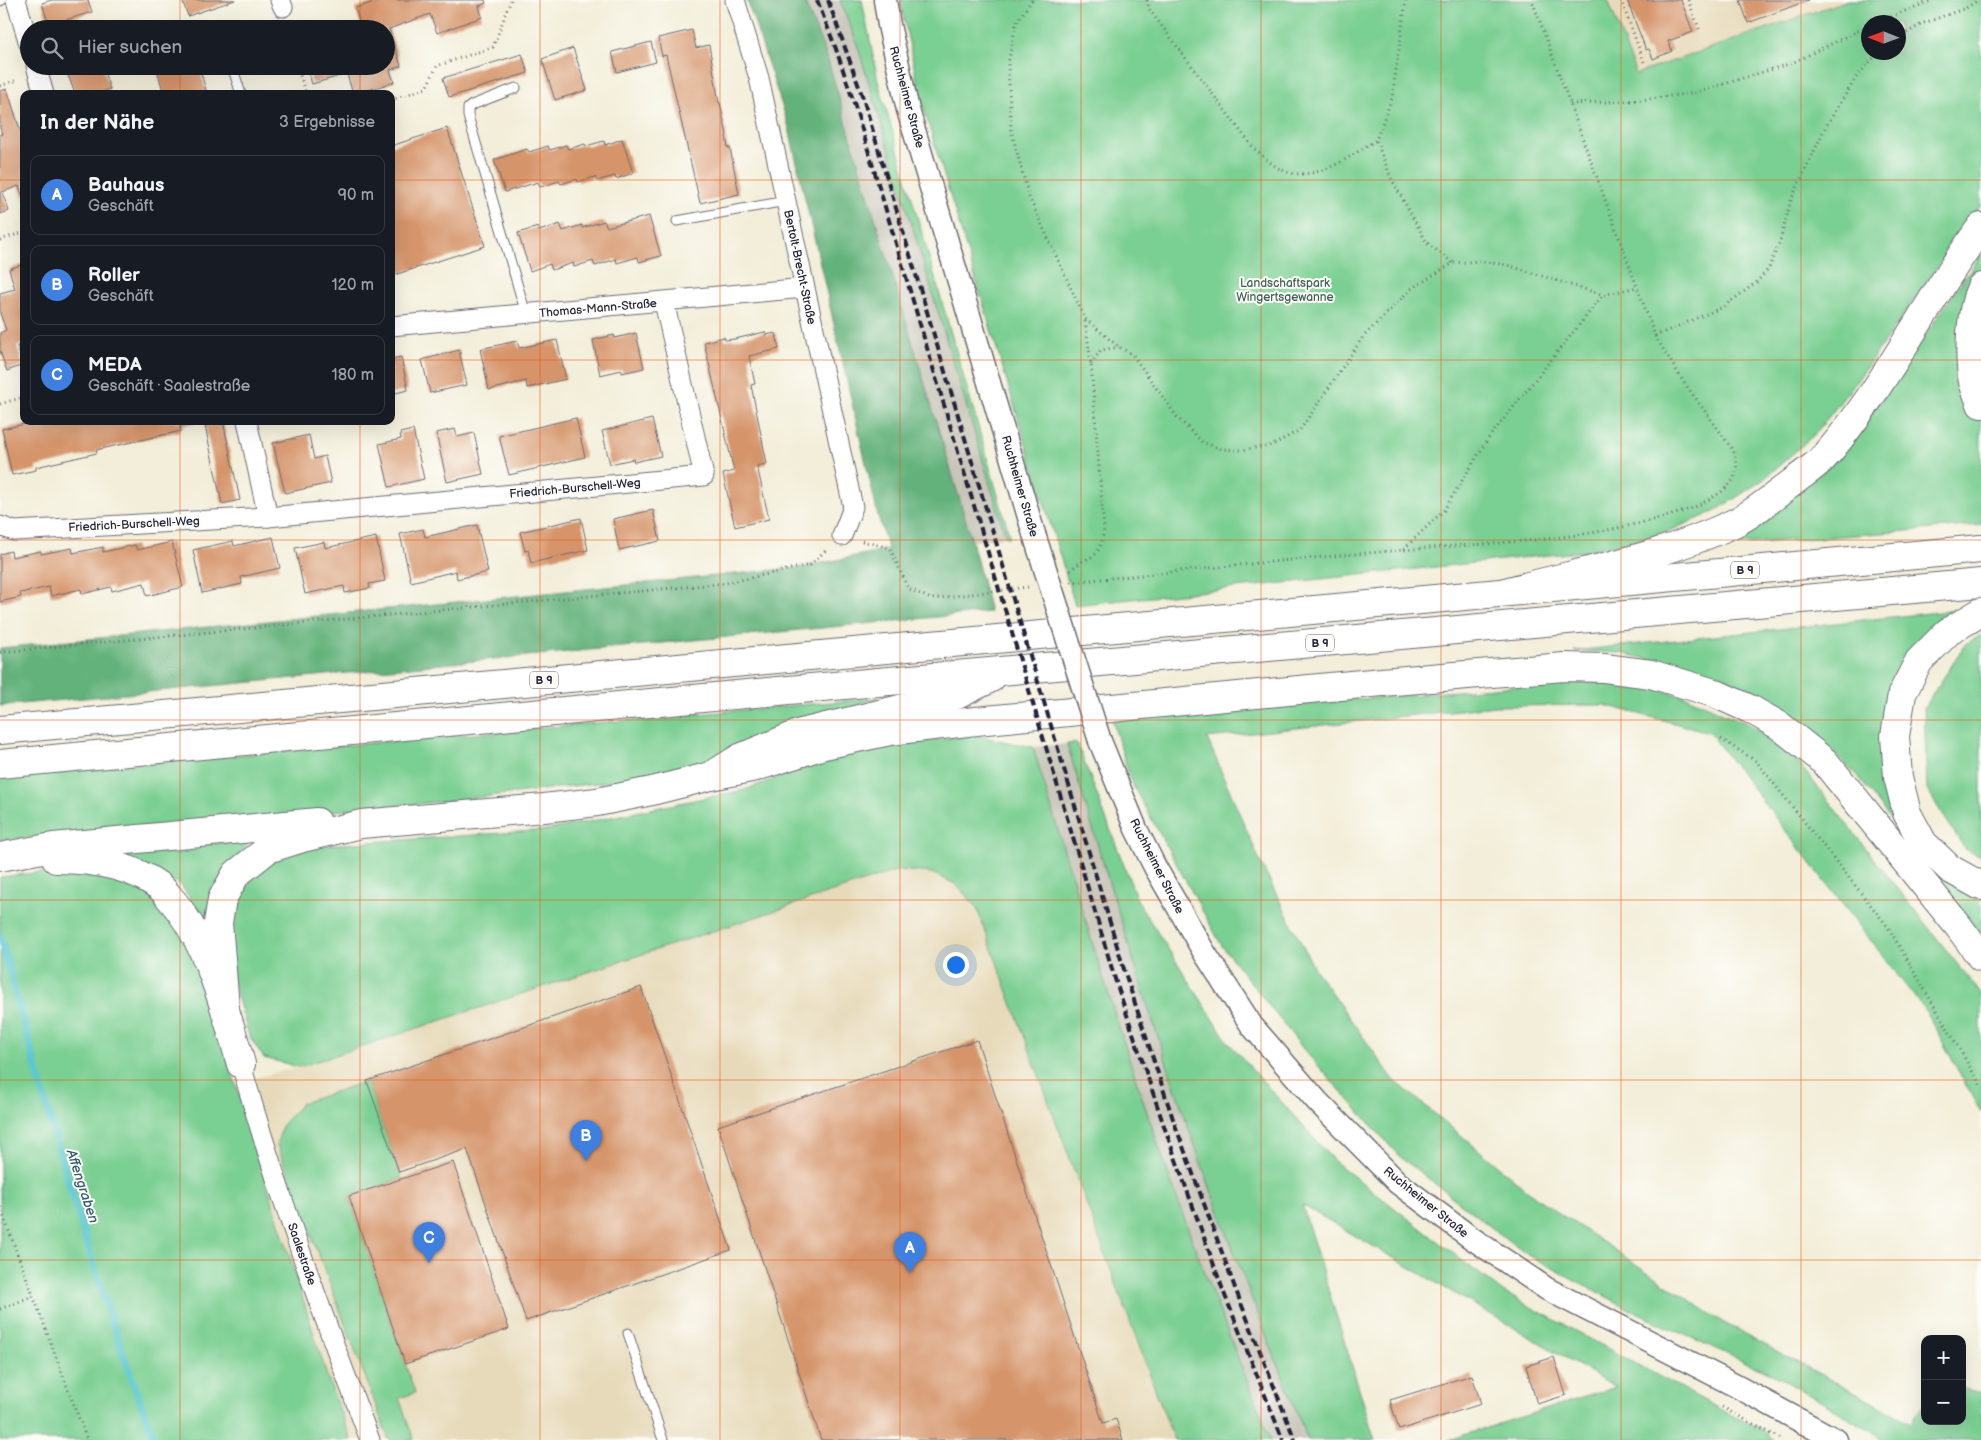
<!DOCTYPE html>
<html lang="de">
<head>
<meta charset="utf-8">
<style>
  body { margin:0; font-family:"Balsamiq Sans",sans-serif; background:#242831; color:#f1f3f6 }
  .controls { position:absolute; right:15px; bottom:15px; display:grid; overflow:hidden; border-radius:10px; box-shadow:0 5px 20px #0002 }
  .controls button { width:45px; height:45px; display:grid; place-items:center; padding:0; border:0; border-bottom:1px solid #363941; background:#171b24; color:#f1f3f6; font:25px sans-serif }
  .compass { position:absolute; left:1861px; top:15px; width:45px; height:45px; border-radius:50%; background:#171b24; box-shadow:0 5px 20px #0002; rotate:271deg }
  .you { position:absolute; left:955px; top:964px; width:18px; height:18px; margin:-12px; border:4px solid #fff; border-radius:50%; background:#1a73e8; box-shadow:0 0 0 8px #1a73e833 }
  .badge { display:grid; place-items:center; width:32px; height:32px; border-radius:50%; background:#8c9099; color:#fff; font-size:16px; font-weight:700 }
  .pin { position:absolute; translate:-50% -41px; filter:drop-shadow(0 1px 2px #0008) }
  .pin::after { content:''; position:absolute; top:26px; width:18px; height:15px; background:inherit; clip-path:polygon(0 0,100% 0,50% 100%) }
  .list { margin:0; padding:0; list-style:none }
  h2 { display:flex; justify-content:space-between; align-items:center; height:65px; margin:0; padding:0 20px; font-size:21px }
  h2 small { font-size:16px; font-weight:400; color:#9ea1a6 }
  .list li { display:grid; grid-template-columns:32px 1fr auto; gap:15px; align-items:center; box-sizing:border-box; height:80px; margin:0 10px 10px; padding:0 10px; border:1px solid #363941; border-radius:10px }
  .list b { display:block; font-size:19px; white-space:nowrap }
  .list p { margin:0; font-size:16px; white-space:nowrap; color:#9ea1a6 }
  .list em { font-size:16px; font-style:normal; color:#9ea1a6 }
  .icon { flex:none; width:28px; height:28px; fill:none; stroke:currentColor; stroke-width:2; stroke-linecap:round; stroke-linejoin:round }
  .map { position:relative; flex:none; width:1981px; height:1440px; overflow:hidden }
  .search { position:absolute; background:#171b24; box-shadow:0 5px 20px #0002; left:20px; top:20px; width:375px; height:55px; display:flex; align-items:center; gap:12px; box-sizing:border-box; padding:0 18px; border-radius:28px; color:#9ea1a6; font-size:19px }
  .panel { position:absolute; background:#171b24; box-shadow:0 5px 20px #0002; left:20px; top:90px; width:375px; height:335px; border-radius:10px }
  .map>svg:first-child { display:block }
  .built { fill:#e7daba }
  .industrial { fill:#c8c4b8 }
  .green { fill:#7acf92; stroke:#4e7866; fill-rule:evenodd }
  .forest { fill:#63b27c; stroke:#426a5c }
  .lines { fill:none; stroke-linecap:round; stroke-linejoin:round }
  .stream { stroke:#5bc8d2; stroke-width:7 }
  .building { fill:#d5946a }
  .service-casing { stroke:#6b6972; stroke-width:11 }
  .minor-casing { stroke:#6b6972; stroke-width:21 }
  .tertiary-casing { stroke:#6b6972; stroke-width:25 }
  .trunk-casing { stroke:#6b6972; stroke-width:30 }
  .motorway-casing { stroke:#6b6972; stroke-width:30 }
  .path { stroke:#6b6972; stroke-width:3; stroke-dasharray:1 4; stroke-linecap:butt }
  .service { stroke:#fff; stroke-width:9 }
  .minor { stroke:#fff; stroke-width:19 }
  .tertiary { stroke:#fff; stroke-width:22 }
  .trunk { stroke:#fff; stroke-width:28 }
  .motorway { stroke:#fff; stroke-width:28 }
  .rail { stroke:#22223b; stroke-width:4; stroke-dasharray:8 4; stroke-linecap:butt }
  .tertiary-bridge-casing { stroke:#6b6972; stroke-width:25; stroke-linecap:butt }
  .tertiary-bridge { stroke:#fff; stroke-width:22 }
  .grid { fill:none; stroke:#e8590c; stroke-width:1; stroke-opacity:0.55 }
  .labels { text-anchor:middle; stroke-width:4; stroke-linejoin:round; paint-order:stroke }
  .shield { fill:#fdfcf7; stroke:#646373; stroke-width:1 }
  .shield-label { font-size:11px; font-weight:bold; fill:#22223b }
  .street-label { font-size:12px; fill:#22223b; stroke:#fdfcf7 }
  .park-label { font-size:12px; fill:#415f59; stroke:#fdfcf7 }
  .water-label { font-size:14px; font-style:italic; fill:#365c70; stroke:#fdfcf7 }
</style>
</head>
<body>
<div class="map">
<svg width="1981" height="1440" viewBox="0 0 1981 1440">
  <rect width="100%" height="100%" fill="#fdfcf7"/>
  <filter id="ink" filterUnits="userSpaceOnUse"><feTurbulence type="fractalNoise" baseFrequency=".02" numOctaves="2"/><feDisplacementMap in="SourceGraphic" scale="10" xChannelSelector="R" yChannelSelector="G"/><feConvolveMatrix kernelMatrix="1 2 1 2 8 2 1 2 1" color-interpolation-filters="sRGB"/></filter>
  <filter id="wash" filterUnits="userSpaceOnUse"><feTurbulence type="fractalNoise" baseFrequency=".0096" numOctaves="4" result="noise"/><feDisplacementMap in="SourceGraphic" scale="20" xChannelSelector="R" yChannelSelector="G"/><feGaussianBlur stdDeviation="1.12" result="paint"/><feColorMatrix in="noise" values="0 0 0 0 0 0 0 0 0 0 0 0 0 0 0 0 0 1.4 0 .05"/><feComposite in="paint" operator="in"/></filter>
  <g filter="url(#wash)">
    <rect width="100%" height="100%" fill="#f3eed9"/>
    <!-- built -->
    <g class="built">
      <polygon points="1608,0 1848,0 1635,74"/>
      <polygon points="900,870 932,873 955,884 976,906 1174,1440 351,1440 328,1379 234,1083 299,1067"/>
    </g>
    <!-- industrial -->
    <g class="industrial">
      <polygon points="804,0 840,0 856,41 1006,537 972,541 844,110 827,57"/>
      <polygon points="1067,744 1138,976 1188,1126 1247,1287 1308,1440 1271,1440 1214,1300 1155,1137 1106,987 1033,747"/>
    </g>
    <!-- green -->
    <g class="green">
      <polygon points="840,0 862,0 878,81 1010,537 1006,537 873,96 856,41"/>
      <path d="M900,0H1608L1636,74L1848,0H1981V205L1856,382L1816,433L1763,480L1714,512L1654,537L1578,552L1075,605L921,100ZM1868,22H1898V52H1868Z"/>
      <polygon points="1981,254 1981,268 1973,280 1965,385 1981,424 1981,525 1719,546 1767,514 1876,407"/>
      <polygon points="1957,610 1918,642 1898,678 1896,806 1981,895 1981,936 1858,777 1805,725 1753,692 1698,670 1620,653 1574,651"/>
      <polygon points="1981,635 1981,857 1965,849 1927,790 1924,707 1966,644"/>
      <polygon points="1565,682 1631,683 1687,697 1755,727 1797,761 1981,994 1981,1113 1927,1013 1709,732 1604,705 1495,706 1207,738 1262,866 1315,970 1394,1080 1538,1199 1724,1323 1911,1423 1925,1404 1925,1421 1962,1421 1962,1388 1981,1393 1981,1440 1883,1440 1872,1431 1780,1378 1639,1314 1526,1254 1399,1156 1304,1050 1222,946 1132,784 1112,720"/>
      <polygon points="878,698 713,758 631,779 450,801 0,840 0,776"/>
      <path d="M973,735L1033,747C1072,877 1111,1008 1155,1136C1190,1239 1230,1339 1271,1440H1174L976,906L955,884L932,873L899,870L299,1067L264,1058L249,1036L223,949L251,874L297,847L547,830L744,790L855,750Z"/>
      <path d="M1077,743L1138,902L1228,1042L1334,1161L1503,1292L1727,1413L1763,1430L1774,1440H1448L1616,1387L1302,1205L1375,1440H1308C1266,1336 1225,1232 1188,1126C1144,1000 1106,872 1067,744Z"/>
      <polygon points="251,840 224,873 205,919 180,884 110,853"/>
      <polygon points="76,868 109,873 163,897 196,958 328,1379 351,1440 0,1440 0,877"/>
      <polygon points="367,1081 399,1172 402,1178 349,1197 415,1393 399,1398 414,1440 389,1440 277,1145 282,1125 302,1103"/>
    </g>
    <!-- forest -->
    <polygon class="forest" points="747,0 804,0 827,57 972,541 990,612 0,706 0,648 804,567 888,549 878,516 788,124"/>
    <g class="lines">
      <!-- stream -->
      <path class="stream" d="M0,936C46,1105 91,1276 155,1440"/>
    </g>
    <g id="blocks">
      <!-- building -->
      <g class="building">
        <polygon points="52,0 88,0 92,12 49,25 42,3"/>
        <polygon points="182,0 235,0 188,16"/>
        <polygon points="381,0 485,0 486,3 479,6 482,17 437,33 430,14 389,29 401,66 390,70 394,82 356,94 353,94 347,74 312,84 307,66 386,66 386,29 362,29 355,8"/>
        <polygon points="1627,0 1681,0 1693,32 1668,41 1672,51 1653,59 1649,49 1646,50"/>
        <polygon points="1740,0 1809,0 1748,23"/>
        <polygon points="692,30 696,48 709,45 719,103 720,103 727,135 726,136 728,148 730,148 739,194 700,203 666,55 662,56 658,38"/>
        <polygon points="651,42 656,62 617,72 612,52"/>
        <polygon points="573,48 587,90 555,100 542,59"/>
        <polygon points="522,54 528,73 449,97 443,78"/>
        <polygon points="65,66 102,66 110,89 97,94 75,94"/>
        <polygon points="156,66 199,66 207,94 164,94"/>
        <polygon points="7,89 24,142 24,200 19,186 2,192 9,211 0,214 0,134 2,134 0,128 0,91"/>
        <polygon points="447,128 485,246 391,276 391,146"/>
        <polygon points="622,139 633,173 616,179 615,176 597,181 595,177 578,182 577,179 561,184 559,181 540,187 538,182 505,192 494,160 527,149 529,152 548,146 550,150 566,145 568,149 585,144 586,146 604,141 605,145"/>
        <polygon points="649,216 661,256 639,262 638,257 617,263 616,259 595,266 593,261 574,267 573,263 552,270 550,264 530,271 518,233 538,227 539,231 560,224 563,231 582,225 582,228 604,221 607,227"/>
        <polygon points="24,264 24,304 21,305 24,314 24,344 17,346 23,365 7,371 0,351 0,333 6,330 0,313 0,293 15,289 9,269"/>
        <polygon points="765,332 766,335 776,333 779,349 749,356 755,384 751,385 767,464 757,466 769,519 735,527 723,474 734,471 704,342 724,337 725,340 735,339"/>
        <polygon points="636,333 644,368 622,373 622,370 600,375 593,340 614,335 615,338"/>
        <polygon points="557,340 566,379 527,388 526,381 489,390 480,349 517,341 519,348"/>
        <polygon points="459,350 467,385 430,393 422,360"/>
        <polygon points="401,357 408,390 391,394 391,359"/>
        <polygon points="576,418 585,457 509,475 499,436"/>
        <polygon points="652,419 661,456 634,462 633,459 610,464 602,431"/>
        <polygon points="25,421 199,421 199,422 180,426 181,431 96,450 97,453 36,467 36,470 12,475 2,429 25,424"/>
        <polygon points="204,421 223,421 240,500 222,504"/>
        <polygon points="455,429 457,437 474,433 483,474 447,482 436,433"/>
        <polygon points="413,430 424,479 389,487 379,444 401,439 400,433"/>
        <polygon points="309,435 314,459 325,456 331,483 285,493 273,443"/>
        <polygon points="653,510 660,541 619,550 613,519"/>
        <polygon points="581,518 588,550 531,563 528,550 525,551 520,532"/>
        <polygon points="477,525 488,572 457,579 456,571 411,582 400,534 423,529 425,537"/>
        <polygon points="273,537 280,568 241,577 242,584 202,593 193,550 233,541 234,546"/>
        <polygon points="376,537 385,581 369,584 370,588 345,593 344,586 305,594 295,548 324,542 325,548"/>
        <polygon points="172,542 183,587 147,596 144,583 112,591 111,587 82,594 81,589 51,596 49,587 20,593 21,597 0,602 0,554 11,551 12,557 41,551 41,554 72,548 73,553 103,547 103,552 135,545 137,550"/>
        <polygon points="641,987 731,1250 526,1321 467,1149 399,1172 367,1081"/>
        <polygon points="977,1040 1103,1423 1116,1419 1123,1440 821,1440 718,1126"/>
        <polygon points="453,1162 509,1329 405,1364 349,1196"/>
        <polygon points="1554,1357 1566,1395 1537,1404 1526,1366"/>
        <polygon points="1472,1375 1481,1404 1399,1430 1390,1400"/>
      </g>
    </g>
  </g>
  <g filter="url(#ink)">
    <use href="#blocks" fill-opacity="0" stroke="#6b6972" stroke-width="1"/>
    <g class="lines">
      <!-- service casing -->
      <g class="service-casing">
        <g id="service">
          <polyline points="0,1 2,0"/>
          <polyline points="232,66 241,94"/>
          <polyline points="516,88 472,105 468,108 468,116 526,314"/>
          <polyline points="677,221 786,201"/>
          <polyline points="628,1333 663,1440"/>
        </g>
      </g>
      <!-- minor casing -->
      <g class="minor-casing">
        <g id="minor">
          <polyline points="16,0 29,44"/>
          <polyline points="280,0 283,7"/>
          <polyline points="735,0 759,78 853,507 842,536"/>
          <polyline points="36,66 44,94"/>
          <polyline points="391,326 805,288"/>
          <polyline points="247,421 268,517"/>
          <polyline points="0,526 14,531 268,517 704,476 664,302"/>
          <path d="M241,1064C277,1192 323,1316 370,1440"/>
        </g>
      </g>
      <!-- tertiary casing -->
      <g class="tertiary-casing">
        <g id="tertiary">
          <polyline points="885,0 889,25 908,110 1034,534"/>
          <polyline points="1100,741 1136,829 1155,867 1204,952 1252,1026 1317,1101 1398,1183 1470,1237 1547,1289 1736,1386 1836,1440"/>
        </g>
      </g>
      <!-- trunk casing -->
      <g class="trunk-casing">
        <g id="trunk">
          <polyline points="0,730 1981,549"/>
          <polyline points="0,764 789,690 1981,583"/>
          <polyline points="0,857 53,847 317,822"/>
          <path d="M56,859C91,859 130,865 159,886C163,889 166,893 169,897C208,940 225,1009 241,1064"/>
          <polyline points="225,1007 218,923 222,899 236,874 268,849 303,838 361,824 544,808 597,802 652,791 711,776 740,758 801,733 957,695 991,678"/>
        </g>
      </g>
      <!-- motorway casing -->
      <g class="motorway-casing">
        <g id="motorway">
          <path d="M1981,287C1970,311 1968,355 1973,382C1975,389 1979,397 1981,404"/>
          <path d="M1509,591C1584,571 1663,557 1734,523C1755,513 1774,496 1793,482C1804,473 1819,464 1828,453C1887,383 1927,301 1981,227"/>
          <polyline points="1981,612 1948,632 1919,661 1902,694 1895,736 1898,777 1907,813 1923,843 1950,869 1981,886"/>
          <polyline points="711,776 756,767 824,745 890,731 976,721 1382,682 1564,667 1604,668 1651,674 1714,693 1750,709 1780,726 1825,762 1959,927 1981,957"/>
        </g>
      </g>
      <!-- path -->
      <g class="path">
        <polyline points="1032,0 1016,23 1008,64 1011,130 1029,197 1085,319 1119,347 1132,354 1177,417 1202,442 1221,449 1242,450 1273,445 1300,430 1363,337 1411,289 1453,263 1480,261 1507,265 1603,295"/>
        <path d="M1147,0L1149,9L1251,145C1260,154 1272,166 1284,171C1317,183 1350,156 1376,140"/>
        <polyline points="1406,0 1392,98 1376,140 1391,178 1427,243 1453,263"/>
        <polyline points="1621,0 1644,62"/>
        <polyline points="1688,0 1700,31"/>
        <polyline points="1877,22 1933,0"/>
        <polyline points="1898,38 1924,23 1966,8 1978,0"/>
        <polyline points="297,66 306,94"/>
        <polyline points="0,86 18,80"/>
        <polyline points="391,100 426,88 437,66 493,47 511,0"/>
        <polyline points="1570,104 1642,100 1698,92 1792,63 1868,26"/>
        <polyline points="0,240 24,232"/>
        <polyline points="1655,336 1723,307 1757,282 1769,268 1781,238 1791,200 1824,130 1857,76 1879,52"/>
        <polyline points="1091,364 1101,350 1119,347"/>
        <polyline points="0,404 24,397"/>
        <polyline points="862,541 890,548 908,588 931,599 1028,587"/>
        <polyline points="1404,549 1444,510 1487,440 1603,295 1637,287"/>
        <path d="M1070,571C1088,552 1098,566 1104,530L1091,364L1085,320"/>
        <path d="M1071,582C1182,571 1293,559 1403,550C1485,543 1568,542 1648,521C1668,516 1691,511 1708,500C1731,487 1743,476 1733,450L1683,381L1655,336L1532,0"/>
        <polyline points="0,652 726,583 810,565 827,549"/>
        <polyline points="1721,739 1756,761 1888,927 1981,1086"/>
        <polyline points="0,1207 87,1440"/>
        <polyline points="0,1309 33,1296"/>
        <polyline points="1722,1407 1783,1440"/>
      </g>
      <!-- service -->
      <use href="#service" class="service"/>
      <!-- minor -->
      <use href="#minor" class="minor"/>
      <!-- tertiary -->
      <use href="#tertiary" class="tertiary"/>
      <!-- trunk -->
      <use href="#trunk" class="trunk"/>
      <!-- motorway -->
      <use href="#motorway" class="motorway"/>
      <!-- rail -->
      <g class="rail">
        <polyline points="817,0 836,49 855,106 1115,979 1165,1129 1224,1293 1283,1440"/>
        <polyline points="828,0 863,98 1126,976 1174,1122 1235,1288 1295,1440"/>
      </g>
      <!-- tertiary-bridge casing -->
      <g class="tertiary-bridge-casing">
        <polyline id="tertiary-bridge" points="1034,534 1100,741"/>
      </g>
      <!-- tertiary-bridge -->
      <use href="#tertiary-bridge" class="tertiary-bridge"/>
    </g>
  </g>
  <!-- grid -->
  <path class="grid" d="M180,0V29M360,0V29M540,0V1440M720,0V1440M900,0V1440M1081,0V1440M1261,0V1440M1441,0V1440M1621,0V1440M1801,0V1440M180,66V94M360,66V94M0,180H24M391,180H1981M0,360H24M391,360H1981M180,421V1440M360,421V1440M0,540H1981M0,720H1981M0,900H1981M0,1080H1981M0,1260H1981"/>
  <g class="labels">
    <!-- shield labels -->
    <g class="shield">
      <rect x="1731" y="561.5" width="28" height="17" rx="4"/>
      <rect x="1306" y="634.5" width="28" height="17" rx="4"/>
      <rect x="530" y="671.5" width="28" height="17" rx="4"/>
    </g>
    <g class="shield-label">
      <text x="1745" y="574">B 9</text>
      <text x="1320" y="647">B 9</text>
      <text x="544" y="684">B 9</text>
    </g>
    <!-- street labels -->
    <g class="street-label">
      <text transform="translate(907 97) rotate(75)" y="4">Ruchheimer Straße</text>
      <text transform="translate(800 267) rotate(78)" y="4">Bertolt-Brecht-Straße</text>
      <text transform="translate(598 308) rotate(-5)" y="4">Thomas-Mann-Straße</text>
      <text transform="translate(1020 486) rotate(74)" y="4">Ruchheimer Straße</text>
      <text transform="translate(575 488) rotate(-5)" y="4">Friedrich-Burschell-Weg</text>
      <text transform="translate(134 524) rotate(-3)" y="4">Friedrich-Burschell-Weg</text>
      <text transform="translate(1157 866) rotate(63)" y="4">Ruchheimer Straße</text>
      <text transform="translate(1426 1202) rotate(39)" y="4">Ruchheimer Straße</text>
      <text transform="translate(302 1254) rotate(71)" y="4">Saalestraße</text>
    </g>
    <!-- park labels -->
    <g class="park-label">
      <text x="1285" y="287">Landschaftspark<tspan x="1285" dy="14">Wingertsgewanne</tspan></text>
    </g>
    <!-- water labels -->
    <g class="water-label">
      <text transform="translate(83 1186) rotate(72)" y="5">Affengraben</text>
    </g>
  </g>
</svg>
<div class="controls">
<button>+</button>
<button>−</button>
</div>
<svg class="compass" viewBox="-18 -18 36 36"><path d="M0-13l5 13h-10z" fill="#e53935"/><path d="M0 13l5-13h-10z" fill="#9ea1a6"/></svg>
<div class="you"></div>
<div class="pin badge" style="left:910px;top:1273px;background:#3f7fe0">A</div>
<div class="pin badge" style="left:586px;top:1161px;background:#3f7fe0">B</div>
<div class="pin badge" style="left:429px;top:1263px;background:#3f7fe0">C</div>
<div class="search"><svg class="icon" aria-label="search" viewBox="0 0 24 24"><circle cx="10" cy="10" r="6"/><path d="M15 15l6 6"/></svg>Hier suchen</div>
<section class="panel">
<h2>In der Nähe<small>3 Ergebnisse</small></h2>
<ul class="list">
<li><span class="badge" style="background:#3f7fe0">A</span><div><b>Bauhaus</b><p>Geschäft</p></div><em>90 m</em></li>
<li><span class="badge" style="background:#3f7fe0">B</span><div><b>Roller</b><p>Geschäft</p></div><em>120 m</em></li>
<li><span class="badge" style="background:#3f7fe0">C</span><div><b>MEDA</b><p>Geschäft · Saalestraße</p></div><em>180 m</em></li>
</ul>
</section>
</div>
</body>
</html>
